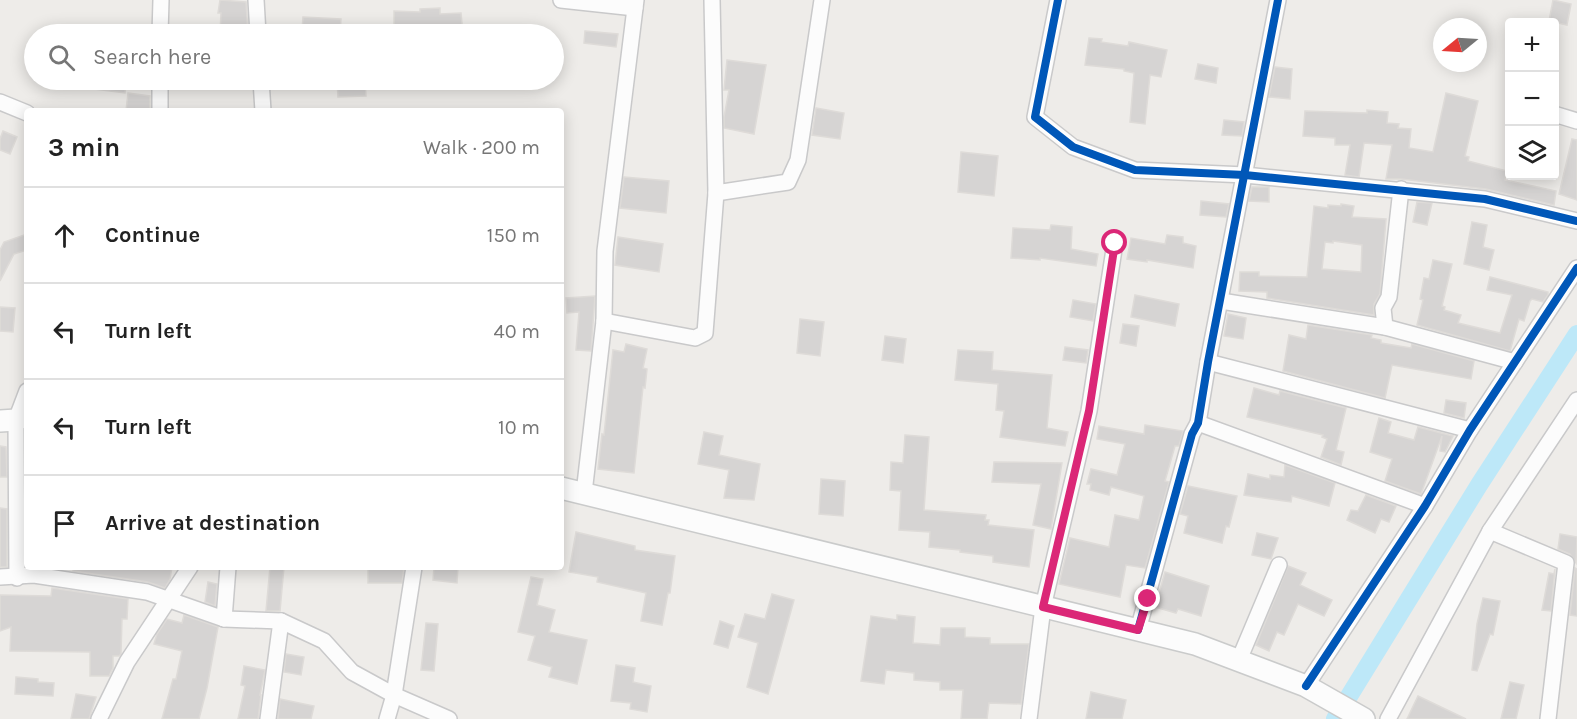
<!DOCTYPE html>
<html lang="en">
<head>
<meta charset="utf-8">
<style>
  body { margin:0; font-family:Karla,sans-serif; background:#f2f2f2; color:#222 }
  .controls { position:absolute; right:18px; top:18px; display:grid; overflow:hidden; border-radius:6px; box-shadow:0 3px 15px #0003 }
  .controls button { width:54px; height:54px; display:grid; place-items:center; padding:0; border:0; border-bottom:2px solid #e0e0e0; background:#fff; color:#222; font:30px sans-serif }
  .compass { position:absolute; left:1433px; top:18px; width:54px; height:54px; border-radius:50%; background:#fff; box-shadow:0 3px 15px #0003; rotate:252deg }
  .stop { position:absolute; width:18px; height:18px; margin:-14px; border:4px solid #db2777; border-radius:50%; background:#fff }
  .stop.end { background:#db2777; border-color:#fff; box-shadow:0 2px 6px #0008 }
  .list { margin:0; padding:0; list-style:none }
  h2 { display:flex; justify-content:space-between; align-items:center; height:78px; margin:0; padding:0 24px; font-size:26px }
  h2 small { font-size:20px; font-weight:400; color:#767676 }
  .list li { display:grid; grid-template-columns:39px 1fr auto; gap:18px; align-items:center; box-sizing:border-box; height:96px; padding:0 24px; border-top:2px solid #e0e0e0 }
  .list b { display:block; font-size:22px; white-space:nowrap }
  .list em { font-size:20px; font-style:normal; color:#767676 }
  .icon { flex:none; width:33px; height:33px; fill:none; stroke:currentColor; stroke-width:2; stroke-linecap:round; stroke-linejoin:round }
  .map { position:relative; flex:none; width:1577px; height:719px; overflow:hidden }
  .search { position:absolute; background:#fff; box-shadow:0 3px 15px #0003; left:24px; top:24px; width:540px; height:66px; display:flex; align-items:center; gap:15px; box-sizing:border-box; padding:0 21px; border-radius:33px; color:#767676; font-size:22px }
  .panel { position:absolute; background:#fff; box-shadow:0 3px 15px #0003; left:24px; top:108px; width:540px; height:462px; border-radius:6px }
  .map>svg:first-child { display:block }
  .lines { fill:none; stroke-linecap:round; stroke-linejoin:round }
  .canal { stroke:#bde8f8; stroke-width:18 }
  .building { fill:#d6d4d3; stroke:#dedbd8; stroke-width:1.5; fill-rule:evenodd }
  .minor-casing { stroke:#c9c9ca; stroke-width:18 }
  .secondary-casing { stroke:#cacbcb; stroke-width:24 }
  .minor { stroke:#fcfcfc; stroke-width:15 }
  .secondary { stroke:#fcfcfc; stroke-width:21 }
  .cycleway-casing { stroke:#fff; stroke-width:11 }
  .cycleway { stroke:#0057b8; stroke-width:8 }
  .route { stroke:#db2777; stroke-width:8 }
</style>
</head>
<body>
<div class="map">
<svg width="1577" height="719" viewBox="0 0 1577 719">
  <rect width="100%" height="100%" fill="#eeece9"/>
  <g class="lines">
    <!-- canal -->
    <polyline class="canal" points="1335,719 1479,485 1577,334"/>
  </g>
  <!-- building -->
  <g class="building">
    <polygon points="220,0 246,2 248,34 220,34 221,13 218,13"/>
    <polygon points="1553,0 1571,4 1567,25 1549,21"/>
    <polygon points="440,8 440,14 461,13 463,34 394,34 394,11 420,12 420,9"/>
    <polygon points="303,17 341,19 340,33 302,31"/>
    <polygon points="585,31 618,34 616,47 584,43"/>
    <polygon points="1089,38 1102,39 1101,42 1128,46 1129,42 1167,50 1161,77 1150,75 1145,124 1130,122 1134,73 1124,71 1124,69 1085,65"/>
    <polygon points="727,60 766,65 754,134 724,128 724,117 729,90 724,90"/>
    <polygon points="1198,64 1218,68 1216,83 1195,79"/>
    <polygon points="1275,67 1292,69 1290,99 1269,97"/>
    <polygon points="88,80 126,80 125,93 87,88"/>
    <polygon points="337,80 365,80 366,96 338,97"/>
    <polygon points="128,93 150,96 150,111 126,111"/>
    <polygon points="1446,93 1478,101 1465,156 1469,157 1468,161 1507,171 1505,180 1556,191 1554,205 1486,189 1401,179 1386,179 1392,145 1364,143 1359,177 1345,175 1350,145 1335,145 1335,138 1303,136 1305,111 1367,113 1367,110 1388,112 1387,123 1399,124 1398,128 1411,129 1409,148 1433,152"/>
    <polygon points="816,108 844,113 840,139 812,135"/>
    <polygon points="1224,120 1244,122 1242,136 1222,135"/>
    <polygon points="3,131 17,137 10,154 0,150 0,139"/>
    <polygon points="1572,139 1577,140 1577,200 1559,194"/>
    <polygon points="961,152 998,156 994,196 958,192"/>
    <polygon points="624,177 669,181 666,213 620,208"/>
    <polygon points="1252,187 1269,187 1269,202 1249,201"/>
    <polygon points="1201,201 1229,204 1226,217 1200,215"/>
    <polygon points="1417,202 1432,203 1427,225 1413,222"/>
    <path d="M1341,204L1354,206L1352,217L1386,219L1380,294L1374,304V315L1267,298V292L1239,291L1240,272H1259V276L1307,277L1314,206L1328,208V205L1341,206ZM1333,241L1362,245L1361,272L1322,269L1325,242L1333,243Z"/>
    <polygon points="1472,222 1487,225 1483,247 1494,250 1489,270 1464,264"/>
    <polygon points="1051,225 1072,227 1071,249 1098,254 1096,266 1040,258 1040,260 1011,258 1013,228 1050,230"/>
    <polygon points="27,234 27,250 14,254 0,281 0,250 4,242"/>
    <polygon points="1167,235 1183,237 1183,243 1196,246 1193,268 1147,260 1147,262 1127,259 1131,238 1165,244"/>
    <polygon points="618,237 663,244 659,272 615,265"/>
    <polygon points="1433,260 1452,264 1442,306 1445,307 1444,310 1461,315 1458,323 1500,333 1512,295 1487,290 1490,277 1548,292 1548,295 1543,302 1532,299 1530,301 1524,321 1519,319 1510,351 1417,325 1423,300 1420,299 1424,278 1429,279"/>
    <polygon points="1135,295 1179,304 1175,326 1131,317"/>
    <polygon points="595,296 591,351 576,350 579,312 567,313 566,298"/>
    <polygon points="1073,300 1096,304 1093,321 1070,317"/>
    <polygon points="0,307 15,308 13,332 0,331"/>
    <polygon points="1228,314 1246,318 1243,339 1224,336"/>
    <polygon points="800,319 824,322 820,356 797,353"/>
    <polygon points="1123,324 1139,326 1136,346 1120,343"/>
    <polygon points="1308,325 1372,335 1371,338 1381,340 1381,343 1411,348 1412,344 1474,361 1471,379 1392,365 1385,398 1283,371 1289,335 1306,339"/>
    <polygon points="885,336 906,339 903,363 882,360"/>
    <polygon points="626,344 647,349 643,368 647,369 645,388 643,387 634,473 598,469 602,434 604,435 613,350 624,352"/>
    <polygon points="1065,347 1088,350 1086,363 1063,360"/>
    <polygon points="958,350 993,352 992,370 1052,375 1047,428 1068,432 1065,446 1000,437 1004,411 996,410 998,384 955,380"/>
    <polygon points="1254,388 1279,395 1280,391 1346,408 1336,450 1344,452 1341,465 1321,457 1327,439 1322,437 1323,435 1247,417"/>
    <polygon points="1446,400 1466,403 1464,418 1444,413"/>
    <polygon points="1379,418 1391,422 1388,433 1414,440 1418,427 1453,436 1445,452 1440,451 1442,436 1421,494 1385,481 1392,459 1370,452"/>
    <polygon points="1145,425 1183,431 1179,446 1175,446 1165,481 1169,482 1145,568 1126,565 1120,597 1059,584 1070,538 1109,547 1115,515 1139,520 1144,496 1111,487 1109,495 1090,490 1091,484 1087,484 1091,469 1117,475 1125,444 1097,439 1099,426 1144,434"/>
    <polygon points="704,432 723,436 719,455 760,464 754,500 724,498 729,470 698,464"/>
    <polygon points="905,435 929,437 924,510 986,515 985,520 989,520 988,525 1034,530 1029,567 993,562 993,556 960,552 960,550 929,547 930,532 899,530 901,491 890,490 891,462 903,463"/>
    <polygon points="0,446 6,447 7,477 0,477"/>
    <polygon points="994,462 1062,463 1051,529 1033,525 1041,484 992,482"/>
    <polygon points="1285,465 1335,483 1329,506 1292,496 1291,502 1244,495 1248,474 1270,479 1270,475 1284,477"/>
    <polygon points="821,479 845,481 843,516 819,514"/>
    <polygon points="1188,486 1237,496 1229,527 1226,526 1222,543 1184,533 1188,516 1180,514"/>
    <polygon points="1366,495 1396,506 1389,522 1381,519 1375,533 1347,520 1351,510 1358,511"/>
    <polygon points="0,508 7,509 7,567 0,567"/>
    <polygon points="576,532 635,546 635,550 675,556 670,593 668,593 662,625 641,621 646,593 597,582 598,577 569,572"/>
    <polygon points="1257,533 1278,538 1271,559 1252,555"/>
    <polygon points="1560,534 1577,537 1576,563 1570,554 1558,549"/>
    <polygon points="1288,566 1306,573 1300,585 1332,600 1324,616 1298,604 1284,635 1277,632 1269,651 1256,645"/>
    <polygon points="74,567 172,567 170,579 165,588 148,582 73,571"/>
    <polygon points="270,567 284,567 280,611 266,611"/>
    <polygon points="368,567 404,567 402,583 368,583"/>
    <polygon points="434,567 458,567 457,583 433,580"/>
    <polygon points="1575,568 1577,569 1577,616 1570,615"/>
    <polygon points="1555,569 1551,611 1542,610 1549,573 1554,574"/>
    <polygon points="1165,572 1209,586 1201,616 1178,609 1176,613 1155,607"/>
    <polygon points="531,577 543,579 537,605 555,610 549,632 587,640 577,684 549,677 552,667 528,660 535,636 518,632"/>
    <polygon points="208,582 217,584 215,606 205,602"/>
    <polygon points="52,588 128,599 127,619 122,619 121,654 119,656 113,656 113,668 109,676 90,676 90,652 10,651 11,627 0,631 0,595 51,596"/>
    <polygon points="772,594 794,600 768,694 747,687 758,643 738,637 745,614 765,619"/>
    <polygon points="1483,598 1500,601 1493,635 1490,634 1477,671 1472,670 1477,624"/>
    <polygon points="184,615 218,627 207,688 199,719 162,719 173,679 176,679 182,651 154,644 157,634 167,619 182,623"/>
    <polygon points="897,615 915,617 913,643 940,645 941,628 965,628 965,637 990,638 990,644 1029,644 1021,704 989,703 987,719 961,719 963,690 940,690 940,682 914,680 914,673 886,670 884,684 861,681 871,616 897,620"/>
    <polygon points="720,621 734,626 728,648 714,644"/>
    <polygon points="426,623 438,624 434,671 421,670"/>
    <polygon points="286,654 304,657 301,675 284,672"/>
    <polygon points="616,665 635,668 633,682 651,686 647,712 630,709 631,703 611,701"/>
    <polygon points="244,666 265,670 260,695 261,695 258,719 238,719 245,686 241,685"/>
    <polygon points="16,677 38,679 38,682 54,683 53,696 15,694"/>
    <polygon points="1510,682 1524,685 1516,719 1501,719"/>
    <polygon points="1091,692 1126,700 1122,719 1086,719"/>
    <polygon points="76,694 96,697 89,719 71,719"/>
    <polygon points="1418,696 1466,719 1407,719"/>
    <polygon points="280,699 314,706 311,719 278,719"/>
  </g>
  <g class="lines">
    <!-- minor casing -->
    <g class="minor-casing">
      <g id="minor">
        <polyline points="256,0 258,34"/>
        <polyline points="561,0 635,8"/>
        <polyline points="712,0 716,193 788,182 798,160 822,0"/>
        <polyline points="1058,0 1035,117 1073,147 1135,170 1245,175 1485,199 1577,221"/>
        <polyline points="160,34 161,0"/>
        <polyline points="261,80 263,111"/>
        <polyline points="0,102 27,113"/>
        <polyline points="160,111 160,80"/>
        <polyline points="1554,114 1577,121"/>
        <polyline points="1221,301 1385,327 1515,362"/>
        <polyline points="604,321 695,338 705,333 716,193"/>
        <polyline points="1385,327 1383,308 1389,297 1401,189"/>
        <polyline points="1208,362 1470,430"/>
        <polyline points="1198,423 1425,506"/>
        <polyline points="584,493 604,321 605,251 636,0"/>
        <polyline points="1490,531 1566,563 1548,719"/>
        <polyline points="0,577 34,575 147,592 224,619 281,621 324,641 352,672 394,695 449,719"/>
        <polyline points="17,578 16,420 27,391"/>
        <polyline points="224,619 228,567"/>
        <polyline points="1138,630 1192,434 1198,423 1208,362 1278,0"/>
        <polyline points="1239,660 1279,565"/>
        <polyline points="1306,686 1425,506 1470,430 1577,268"/>
        <polyline points="99,719 127,662 190,567"/>
        <polyline points="268,719 281,621"/>
        <polyline points="387,719 394,695 414,567"/>
        <polyline points="1029,719 1043,607 1089,411 1115,243"/>
        <polyline points="1388,719 1490,531 1577,400"/>
      </g>
    </g>
    <!-- secondary casing -->
    <g class="secondary-casing">
      <g id="secondary">
        <polyline points="0,421 16,420 27,415"/>
        <polyline points="561,488 1195,644 1306,686 1364,719"/>
      </g>
    </g>
    <!-- minor -->
    <use href="#minor" class="minor"/>
    <!-- secondary -->
    <use href="#secondary" class="secondary"/>
    <!-- cycleway casing -->
    <g class="cycleway-casing">
      <g id="cycleway">
        <polyline points="1058,0 1035,117 1073,147 1135,170 1245,175 1485,199 1577,221"/>
        <polyline points="1138,630 1192,434 1198,423 1208,362 1278,0"/>
        <polyline points="1306,686 1425,506 1470,430 1577,268"/>
      </g>
    </g>
    <!-- cycleway -->
    <use href="#cycleway" class="cycleway"/>
  </g>
  <g class="lines">
    <!-- route -->
    <polyline class="route" points="1115,243 1089,411 1043,607 1138,630 1148,599"/>
  </g>
</svg>
<div class="controls">
<button>+</button>
<button>−</button>
<button><svg class="icon" aria-label="layers" viewBox="0 0 24 24"><path d="M12 4l9 5-9 5-9-5zM3 14l9 5 9-5"/></svg></button>
</div>
<svg class="compass" viewBox="-18 -18 36 36"><path d="M0-13l5 13h-10z" fill="#e53935"/><path d="M0 13l5-13h-10z" fill="#767676"/></svg>
<div class="stop" style="left:1115px;top:243px"></div>
<div class="stop end" style="left:1148px;top:599px"></div>
<div class="search"><svg class="icon" aria-label="search" viewBox="0 0 24 24"><circle cx="10" cy="10" r="6"/><path d="M15 15l6 6"/></svg>Search here</div>
<section class="panel">
<h2>3 min<small>Walk · 200 m</small></h2>
<ul class="list">
<li><svg class="icon" aria-label="ahead" viewBox="0 0 24 24"><path d="M12 20V5M6 11l6-6 6 6"/></svg><div><b>Continue</b></div><em>150 m</em></li>
<li><svg class="icon" aria-label="left" viewBox="0 0 24 24"><path d="M17 20v-9H6M10 6l-5 5 5 5"/></svg><div><b>Turn left</b></div><em>40 m</em></li>
<li><svg class="icon" aria-label="left" viewBox="0 0 24 24"><path d="M17 20v-9H6M10 6l-5 5 5 5"/></svg><div><b>Turn left</b></div><em>10 m</em></li>
<li><svg class="icon" aria-label="arrive" viewBox="0 0 24 24"><path d="M6 21V4h12l-3 4 3 4H6"/></svg><div><b>Arrive at destination</b></div></li>
</ul>
</section>
</div>
</body>
</html>
